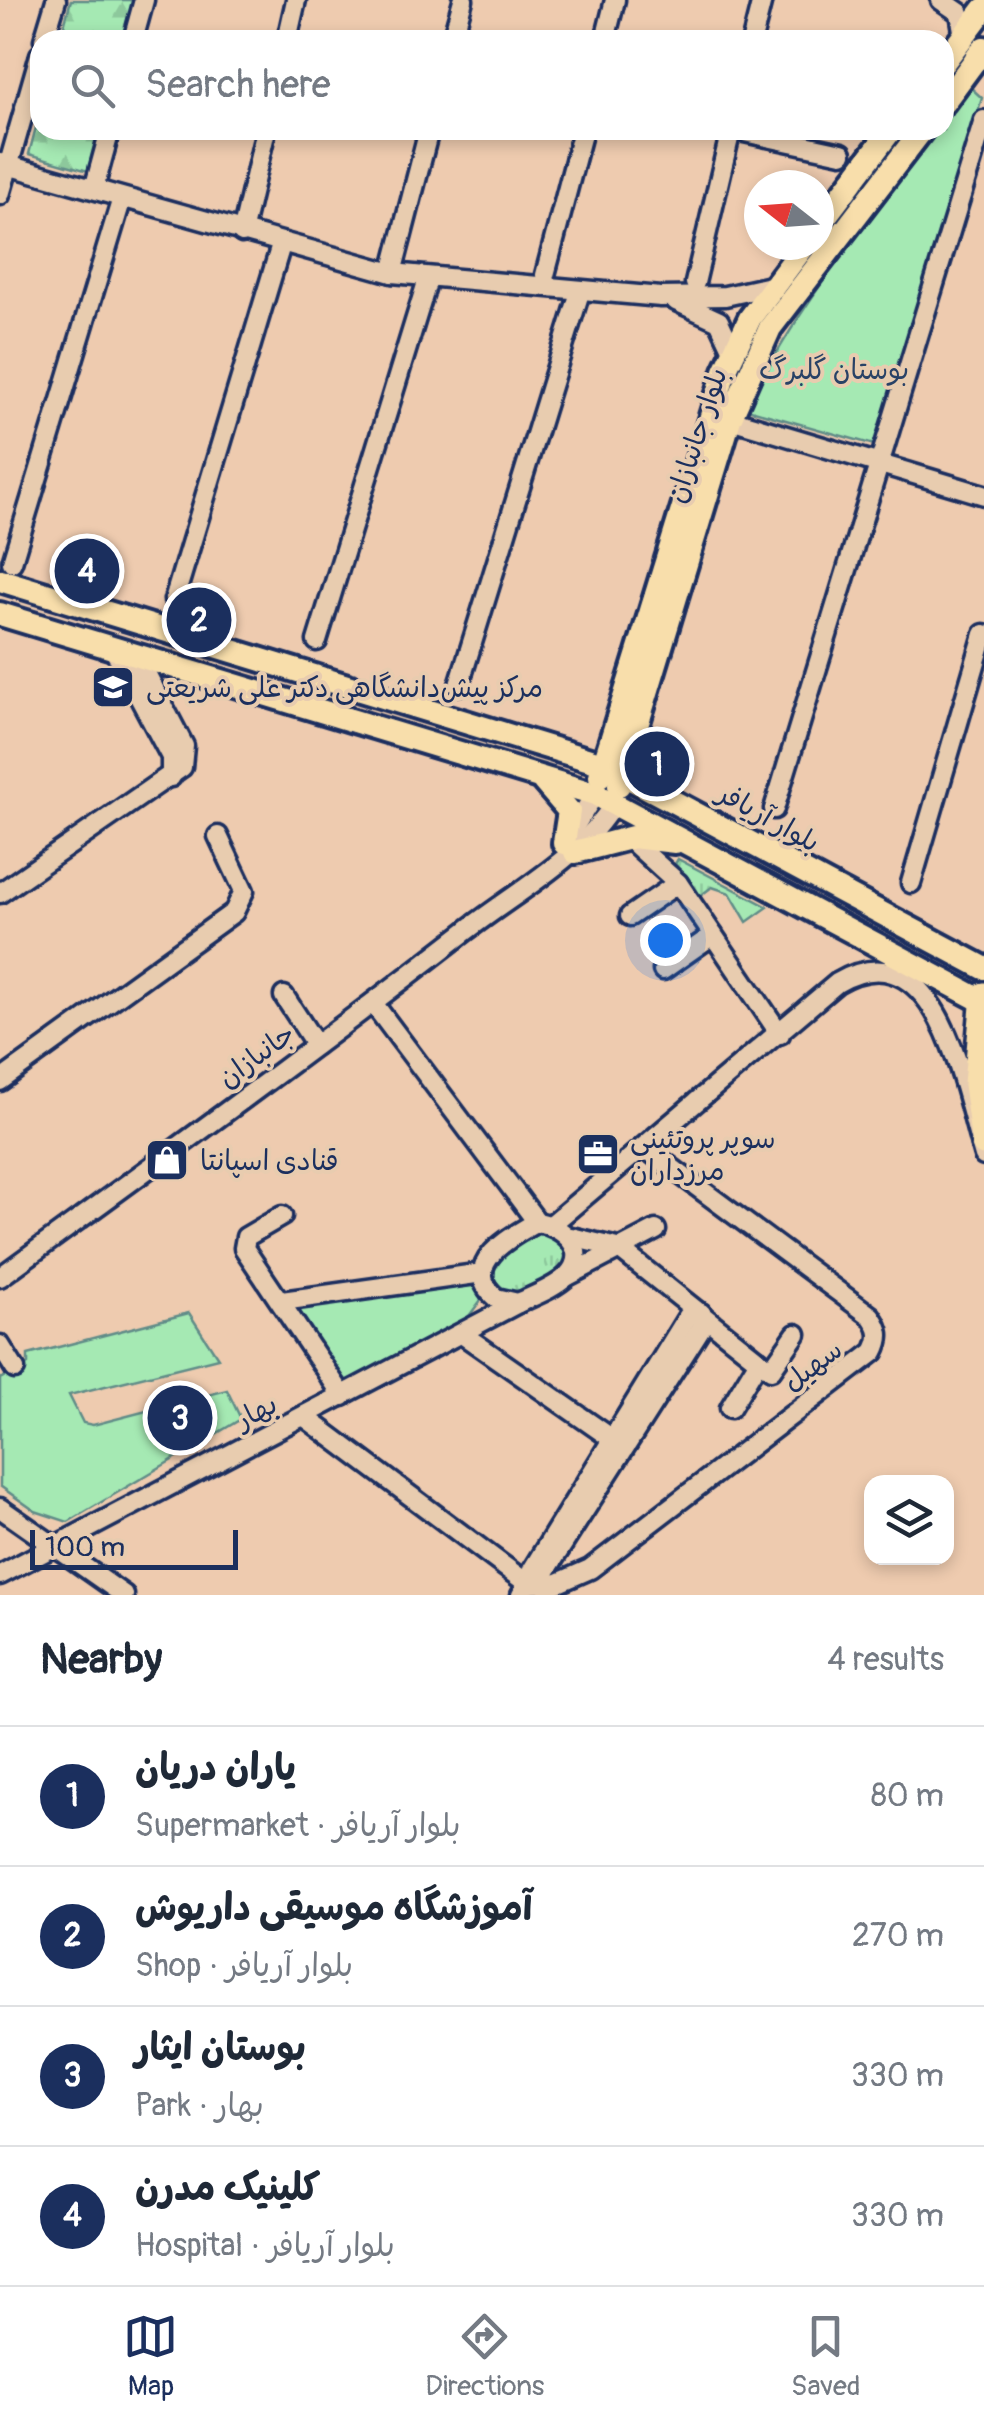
<!DOCTYPE html>
<html lang="en">
<head>
<meta charset="utf-8">
<style>
  body { margin:0; font-family:Pangolin,"Playpen Sans Arabic",sans-serif; background:#f2f2f3; color:#1f2937 }
  .controls { position:absolute; right:30px; bottom:30px; display:grid; overflow:hidden; border-radius:20px; box-shadow:0 5px 15px #0003 }
  .controls button { width:90px; height:90px; display:grid; place-items:center; padding:0; border:0; border-bottom:2px solid #e0e1e3; background:#fff; color:#1f2937; font:50px sans-serif }
  .compass { position:absolute; left:744px; top:170px; width:90px; height:90px; border-radius:50%; background:#fff; box-shadow:0 5px 15px #0003; rotate:287deg }
  .scale { position:absolute; left:30px; bottom:25px; width:208px; box-sizing:border-box; padding-left:10px; border:5px solid #1b2f5e; border-top:0; font-size:28px; line-height:35px; white-space:nowrap; color:#1b2f5e; -webkit-text-stroke:8px #e8ccaf; paint-order:stroke }
  .you { position:absolute; left:665px; top:940px; width:35px; height:35px; margin:-25px; border:8px solid #fff; border-radius:50%; background:#1a73e8; box-shadow:0 0 0 15px #1a73e833 }
  .badge { display:grid; place-items:center; width:65px; height:65px; border-radius:50%; background:#1b2f5e; color:#fff; font-size:32px; font-weight:700 }
  .pin { position:absolute; translate:-50% -50%; border:5px solid #fff; box-shadow:0 2px 10px #0006 }
  .list { margin:0; padding:0; list-style:none }
  h2 { display:flex; justify-content:space-between; align-items:center; height:130px; margin:0; padding:0 40px; font-size:42px }
  h2 small { font-size:32px; font-weight:400; color:#747a83 }
  .list li { display:grid; grid-template-columns:65px 1fr auto; gap:30px; align-items:center; box-sizing:border-box; height:140px; padding:0 40px; border-top:2px solid #e0e1e3 }
  .list b { display:block; font-size:38px; white-space:nowrap }
  .list p { margin:0; font-size:32px; white-space:nowrap; color:#747a83 }
  .list em { font-size:32px; font-style:normal; color:#747a83 }
  .icon { flex:none; width:55px; height:55px; fill:none; stroke:currentColor; stroke-width:2; stroke-linecap:round; stroke-linejoin:round }
  .map { position:relative; flex:none; width:984px; height:1595px; overflow:hidden }
  .search { position:absolute; background:#fff; box-shadow:0 5px 15px #0003; left:30px; right:30px; top:30px; height:110px; display:flex; align-items:center; gap:25px; box-sizing:border-box; padding:0 35px; border-radius:30px; color:#747a83; font-size:38px }
  .sheet { height:690px; background:#fff }
  nav { display:flex; justify-content:space-around; align-items:center; box-sizing:border-box; height:140px; border-top:2px solid #e0e1e3; background:#fff; font-size:28px; color:#747a83 }
  nav a { display:grid; justify-items:center; gap:5px }
  nav .on { color:#1b2f5e }
  .map>svg:first-child { display:block }
  .grass { fill:url(#grass-tufts); stroke:#608c88; stroke-width:2.5 }
  .forest { fill:url(#forest-firs); stroke:#608c88; stroke-width:2.5 }
  .park { fill:#a5e9b3; stroke:#608c88; stroke-width:2.5 }
  .lines { fill:none; stroke-linecap:round; stroke-linejoin:round }
  .minor-casing { stroke:#1b2f5e; stroke-width:25 }
  .major-casing { stroke:#1b2f5e; stroke-width:30 }
  .highway-casing { stroke:#1b2f5e; stroke-width:32 }
  .minor { stroke:#e8ccaf; stroke-width:18 }
  .major { stroke:#f8deab; stroke-width:22 }
  .highway { stroke:#f8deab; stroke-width:25 }
  .labels { text-anchor:middle; stroke-width:8; stroke-linejoin:round; paint-order:stroke }
  .park-label { font-size:28px; fill:#294266; stroke:#e8ccaf }
  .street-label { font-size:28px; fill:#1b2f5e; stroke:#e8ccaf }
  .poi-label { font-size:28px; fill:#1b2f5e; stroke:#e8ccaf; text-anchor:start }
</style>
</head>
<body>
<div class="map">
<svg width="984" height="1595" viewBox="0 0 984 1595">
  <defs>
    <pattern id="grass-tufts" width="24" height="20" patternUnits="userSpaceOnUse" patternTransform="scale(2.5)"><rect width="24" height="20" fill="#a5e9b3"/><path d="M3 7l-1-3M5 7V3M7 7l1-3M15 17l-1-3M17 17v-4M19 17l1-3" fill="none" stroke="#8dc89c"/></pattern>
    <pattern id="forest-firs" width="22" height="20" patternUnits="userSpaceOnUse" patternTransform="scale(2.5)"><rect width="22" height="20" fill="#a5e9b3"/><path d="M5 1l3.5 6h-7zM16 11l3.5 6h-7z" fill="#8dc89c"/></pattern>
  </defs>
  <rect width="100%" height="100%" fill="#eecbaf"/>
  <filter id="ink" filterUnits="userSpaceOnUse"><feTurbulence type="fractalNoise" baseFrequency=".01" numOctaves="2"/><feDisplacementMap in="SourceGraphic" scale="20" xChannelSelector="R" yChannelSelector="G"/><feConvolveMatrix kernelMatrix="1 2 1 2 8 2 1 2 1" color-interpolation-filters="sRGB"/></filter>
  <g filter="url(#ink)">
    <!-- grass -->
    <g class="grass">
      <polygon points="678,859 768,907 747,922 730,893 712,887 700,896 675,864"/>
      <polygon points="538,1230 548,1230 569,1250 565,1268 521,1295 510,1295 494,1280 495,1261"/>
    </g>
    <!-- forest -->
    <g class="forest">
      <polygon points="71,0 135,0 124,40 60,40"/>
      <polygon points="40,112 40,130 99,130 88,171 29,154"/>
    </g>
    <!-- park -->
    <g class="park">
      <path d="M970,87L982,98L874,445L747,409C796,306 869,220 938,130H944V122Z"/>
      <polygon points="477,1279 481,1300 466,1320 344,1386 292,1306"/>
      <polygon points="189,1313 218,1358 69,1395 83,1423 93,1425 227,1390 241,1419 68,1522 35,1511 0,1486 0,1379 28,1364 28,1355"/>
    </g>
    <g class="lines">
      <!-- minor casing -->
      <g class="minor-casing">
        <g id="minor">
          <polyline points="941,0 960,13 964,37"/>
          <polyline points="44,40 56,0"/>
          <polyline points="133,40 144,0"/>
          <polyline points="287,40 296,0"/>
          <polyline points="452,40 463,0"/>
          <polyline points="605,40 615,0"/>
          <polyline points="752,40 762,0"/>
          <polyline points="735,130 842,153"/>
          <polyline points="0,163 392,273 661,297 725,296 775,285"/>
          <polyline points="94,189 110,130"/>
          <polyline points="0,195 40,55"/>
          <polyline points="242,233 266,130"/>
          <polyline points="392,273 429,130"/>
          <polyline points="545,275 583,130"/>
          <polyline points="695,283 731,130"/>
          <polyline points="676,301 719,321 733,351"/>
          <polyline points="730,419 984,495"/>
          <polyline points="12,562 122,198"/>
          <polyline points="174,600 281,245"/>
          <polyline points="317,641 428,279"/>
          <polyline points="113,648 171,757 171,777"/>
          <polyline points="459,685 580,292"/>
          <polyline points="774,809 984,120"/>
          <polyline points="566,840 595,794"/>
          <polyline points="633,842 678,883 780,1034"/>
          <polyline points="911,883 984,634"/>
          <polyline points="0,893 182,767 184,746 137,656"/>
          <polyline points="630,916 678,883"/>
          <polyline points="663,970 713,935"/>
          <polyline points="284,996 316,1045"/>
          <polyline points="373,1003 537,1222"/>
          <polyline points="0,1081 234,912 244,891 218,836"/>
          <polyline points="282,1216 246,1237 244,1248 343,1396"/>
          <path d="M537,1222C562,1226 592,1250 567,1276C555,1288 533,1296 518,1303L496,1298C458,1265 511,1236 537,1222Z"/>
          <path d="M552,1224L837,983C939,924 964,1091 984,1156"/>
          <polyline points="571,1237 618,1248 771,1370 796,1334"/>
          <path d="M0,1277C156,1163 313,1050 466,931C516,892 582,857 614,803"/>
          <polyline points="566,1277 656,1230"/>
          <polyline points="282,1301 483,1273"/>
          <polyline points="462,1334 621,1445"/>
          <polyline points="0,1345 15,1369"/>
          <polyline points="730,1408 759,1360"/>
          <polyline points="305,1417 528,1584"/>
          <polyline points="0,1508 124,1595"/>
          <polyline points="0,1575 518,1303"/>
          <polyline points="528,1584 542,1577 703,1325 701,1313"/>
          <polyline points="528,1584 532,1570 688,1316 701,1313"/>
          <path d="M521,1595L528,1584L558,1583L590,1569L874,1352C882,1337 880,1329 871,1316L645,1148"/>
        </g>
      </g>
      <!-- major casing -->
      <g class="major-casing">
        <g id="major">
          <polyline points="944,62 984,9"/>
          <polyline points="944,102 984,48"/>
          <polyline points="819,225 891,130"/>
          <polyline points="0,580 603,764 984,968"/>
          <polyline points="0,614 595,794 984,1002"/>
          <polyline points="600,776 725,371 750,318 805,245"/>
          <polyline points="544,782 569,811 564,843"/>
          <polyline points="619,785 730,419 770,328 922,130"/>
          <polyline points="575,852 633,837 675,842"/>
        </g>
      </g>
      <!-- highway casing -->
      <g class="highway-casing">
        <g id="highway">
          <polyline points="978,57 984,50"/>
          <polyline points="984,995 976,1084 984,1143"/>
        </g>
      </g>
      <!-- minor -->
      <use href="#minor" class="minor"/>
      <!-- major -->
      <use href="#major" class="major"/>
      <!-- highway -->
      <use href="#highway" class="highway"/>
    </g>
  </g>
  <!-- icons -->
  <defs>
    <g id="school-square" transform="scale(2.25)"><rect x="-9" y="-9" width="18" height="18" rx="4" fill="#1b2f5e" stroke="#e8ccaf"/><path d="M0-5L7-2L0 1L-7-2ZM-4 1L0 2.5L4 1V4Q0 6-4 4Z" fill="#fff"/></g>
    <g id="office-square" transform="scale(2.25)"><rect x="-9" y="-9" width="18" height="18" rx="4" fill="#1b2f5e" stroke="#e8ccaf"/><path d="M-6-3h4V-5.5h4V-3h4V5H-6ZM-1-4.5V-3h2v-1.5ZM-6 0V1H6V0Z" fill="#fff"/></g>
    <g id="shop-square" transform="scale(2.25)"><rect x="-9" y="-9" width="18" height="18" rx="4" fill="#1b2f5e" stroke="#e8ccaf"/><path d="M-5-2.5h2.3a2.7 3.5 0 0 1 5.4 0H5L5.5 6h-11ZM-1.5-2.5h3a1.5 2.3 0 0 0-3 0Z" fill="#fff"/></g>
  </defs>
  <g fill-rule="evenodd">
    <use href="#school-square" x="113" y="687"/>
    <use href="#office-square" x="598" y="1154"/>
    <use href="#shop-square" x="167" y="1160"/>
  </g>
  <g class="labels">
    <!-- park labels -->
    <g class="park-label">
      <text x="834" y="379">بوستان گلبرگ</text>
    </g>
    <!-- street labels -->
    <g class="street-label">
      <text transform="translate(696 435) rotate(-72)" y="10">بلوار جانبازان</text>
      <text transform="translate(769 817) rotate(29)" y="10">بلوار آریافر</text>
      <text transform="translate(256 1055) rotate(-36)" y="10">جانبازان</text>
      <text transform="translate(812 1365) rotate(-37)" y="10">سهیل</text>
      <text transform="translate(256 1411) rotate(-28)" y="10">بهار</text>
    </g>
    <!-- poi labels -->
    <g class="poi-label">
      <text x="146" y="697">مرکز پیش‌دانشگاهی دکتر علی شریعتی</text>
      <text x="630" y="1148">سوپر پروتئینی<tspan x="630" dy="32">مرزداران</tspan></text>
      <text x="200" y="1170">قنادی اسپانتا</text>
    </g>
  </g>
</svg>
<div class="controls">
<button><svg class="icon" aria-label="layers" viewBox="0 0 24 24"><path d="M12 4l9 5-9 5-9-5zM3 14l9 5 9-5"/></svg></button>
</div>
<svg class="compass" viewBox="-18 -18 36 36"><path d="M0-13l5 13h-10z" fill="#e53935"/><path d="M0 13l5-13h-10z" fill="#747a83"/></svg>
<div class="scale">100 m</div>
<div class="you"></div>
<div class="pin badge" style="left:657px;top:764px">1</div>
<div class="pin badge" style="left:199px;top:620px">2</div>
<div class="pin badge" style="left:180px;top:1418px">3</div>
<div class="pin badge" style="left:87px;top:571px">4</div>
<div class="search"><svg class="icon" aria-label="search" viewBox="0 0 24 24"><circle cx="10" cy="10" r="6"/><path d="M15 15l6 6"/></svg>Search here</div>
</div>
<section class="sheet">
<h2>Nearby<small>4 results</small></h2>
<ul class="list">
<li><span class="badge">1</span><div><b>یاران دریان</b><p>Supermarket · بلوار آریافر</p></div><em>80 m</em></li>
<li><span class="badge">2</span><div><b>آموزشگاه موسیقی داریوش</b><p>Shop · بلوار آریافر</p></div><em>270 m</em></li>
<li><span class="badge">3</span><div><b>بوستان ایثار</b><p>Park · بهار</p></div><em>330 m</em></li>
<li><span class="badge">4</span><div><b>کلینیک مدرن</b><p>Hospital · بلوار آریافر</p></div><em>330 m</em></li>
</ul>
</section>
<nav>
<a class="on"><svg class="icon" aria-label="map" viewBox="0 0 24 24"><path d="M3 6l6-2 6 2 6-2v14l-6 2-6-2-6 2zM9 4v14M15 6v14"/></svg>Map</a>
<a><svg class="icon" aria-label="directions" viewBox="0 0 24 24"><path d="M12 3l9 9-9 9-9-9zM9 14v-3h6M13 9l2 2-2 2"/></svg>Directions</a>
<a><svg class="icon" aria-label="saved" viewBox="0 0 24 24"><path d="M7 4h10v16l-5-4-5 4z"/></svg>Saved</a>
</nav>
</body>
</html>
